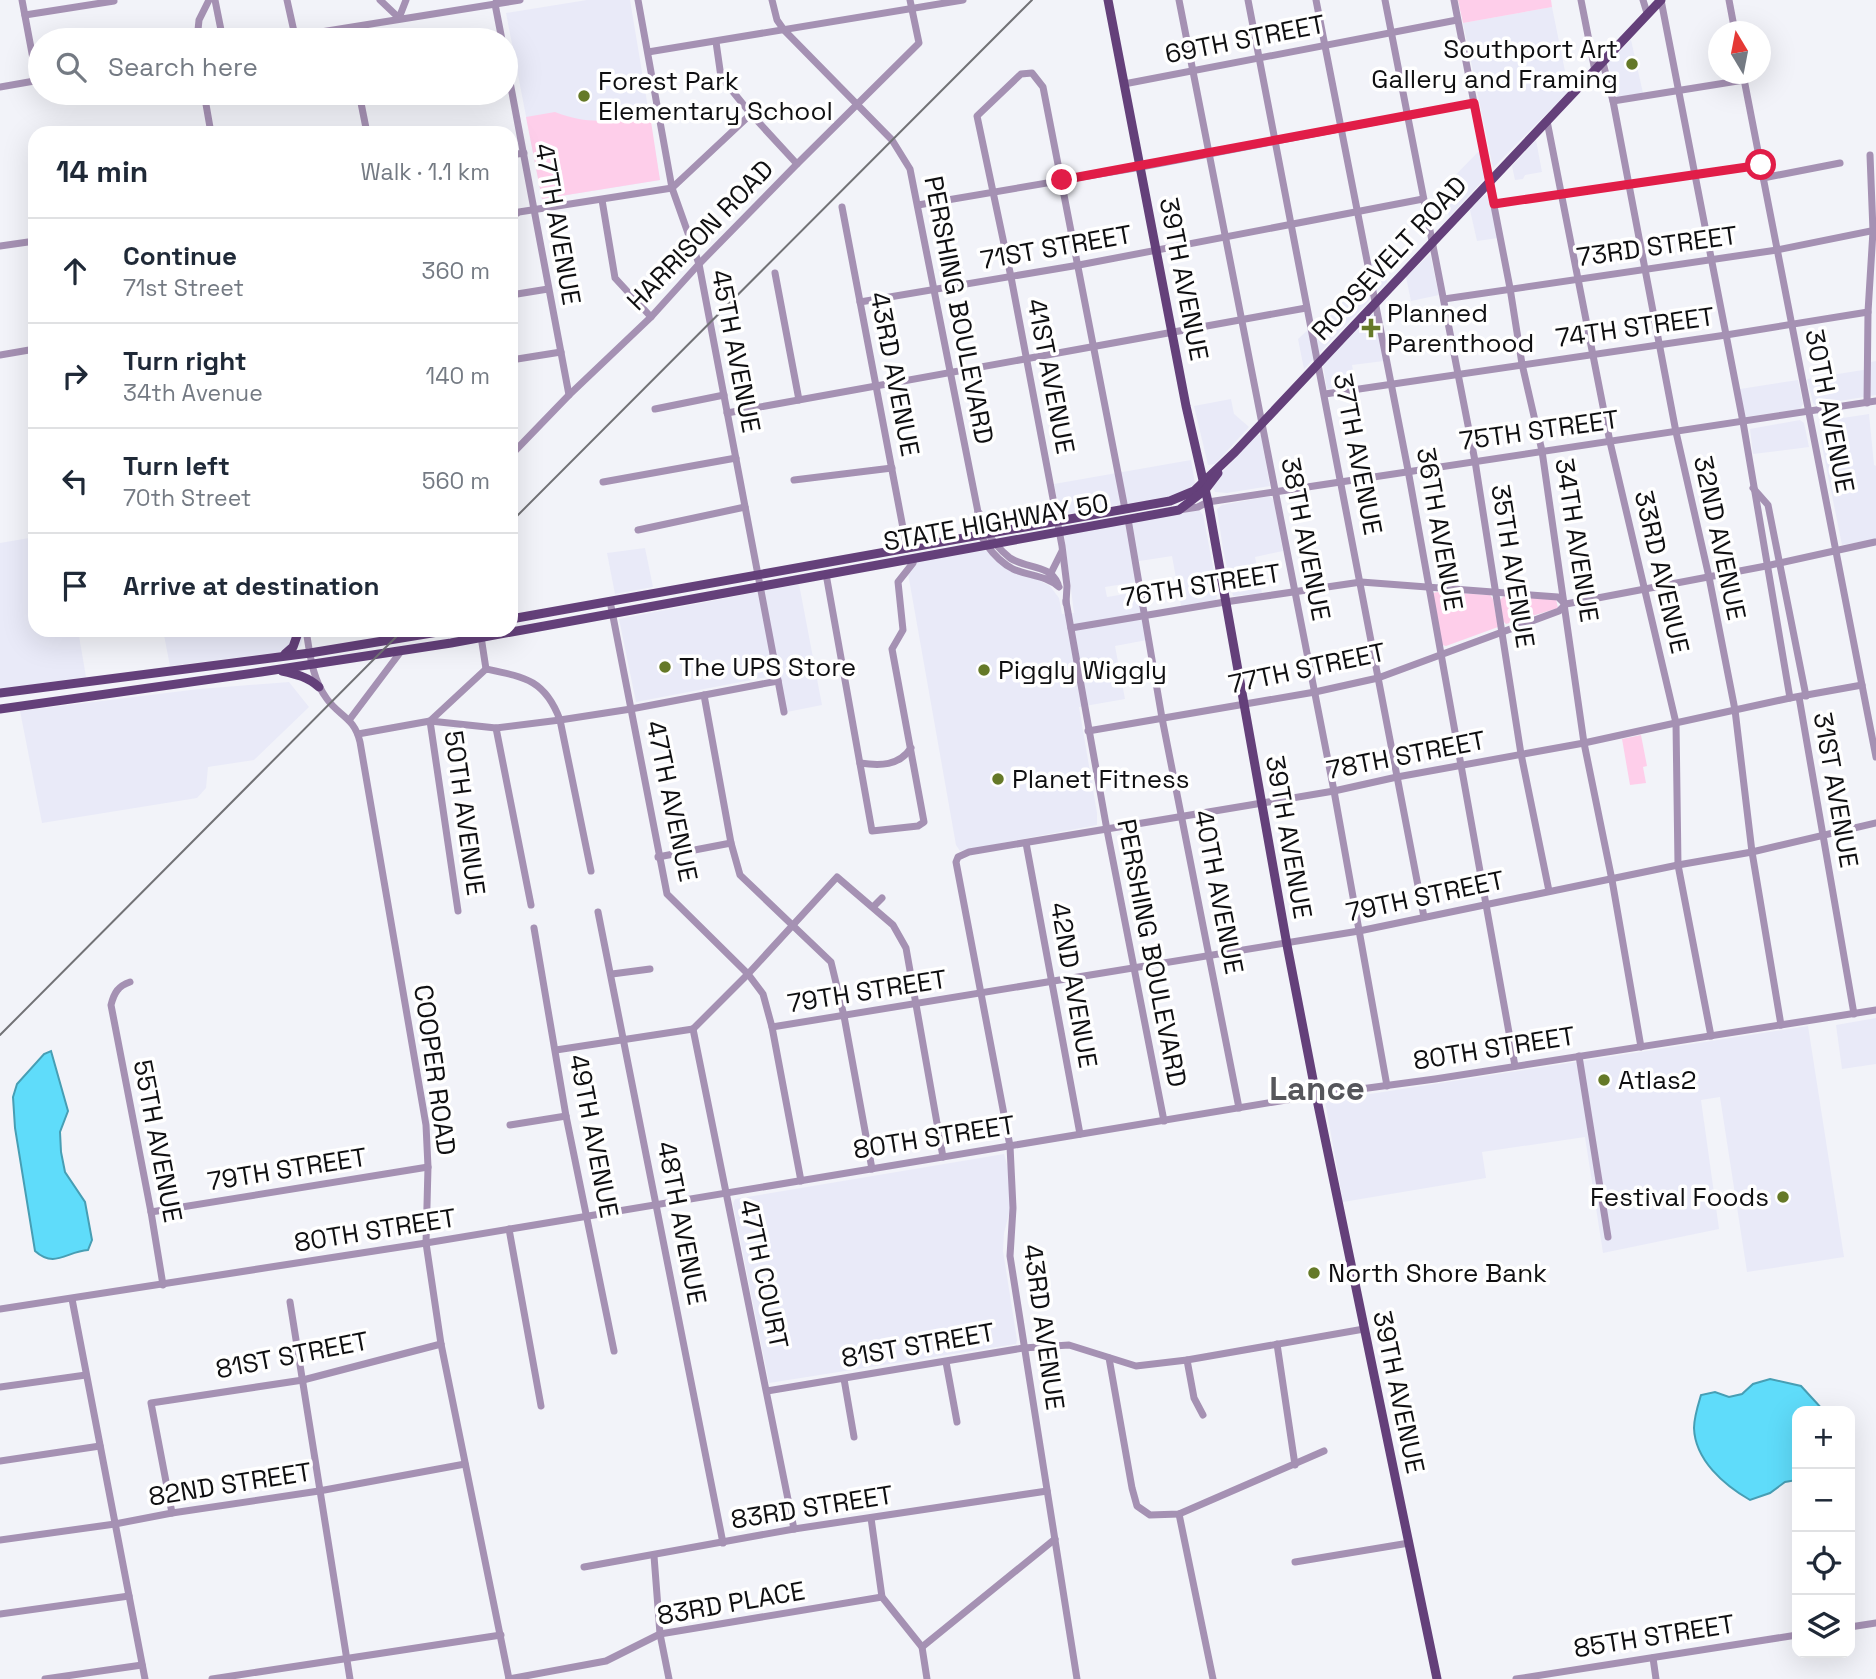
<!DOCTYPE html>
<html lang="en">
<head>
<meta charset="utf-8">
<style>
  body { margin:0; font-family:"Space Grotesk",sans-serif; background:#f6f6f7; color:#1f2937 }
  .controls { position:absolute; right:21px; bottom:21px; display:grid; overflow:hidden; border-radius:14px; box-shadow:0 7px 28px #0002 }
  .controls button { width:63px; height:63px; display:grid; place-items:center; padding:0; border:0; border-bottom:2px solid #e0e1e3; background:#fff; color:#1f2937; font:35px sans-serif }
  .compass { position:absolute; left:1708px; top:21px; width:63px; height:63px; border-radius:50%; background:#fff; box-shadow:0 7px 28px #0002; rotate:350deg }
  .stop { position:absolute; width:21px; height:21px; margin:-16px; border:5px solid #e11d48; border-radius:50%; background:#fff }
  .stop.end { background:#e11d48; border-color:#fff; box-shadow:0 2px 7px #0008 }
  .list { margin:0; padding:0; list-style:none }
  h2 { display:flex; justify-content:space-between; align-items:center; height:91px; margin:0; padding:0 28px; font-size:30px }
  h2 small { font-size:23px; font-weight:400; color:#747a83 }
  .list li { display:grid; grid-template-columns:46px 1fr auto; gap:21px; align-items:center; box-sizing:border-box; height:105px; padding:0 28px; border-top:2px solid #e0e1e3 }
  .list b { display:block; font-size:26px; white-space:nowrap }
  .list p { margin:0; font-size:23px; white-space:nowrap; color:#747a83 }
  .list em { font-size:23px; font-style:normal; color:#747a83 }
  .icon { flex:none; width:38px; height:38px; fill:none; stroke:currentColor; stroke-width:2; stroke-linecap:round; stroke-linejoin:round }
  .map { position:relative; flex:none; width:1876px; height:1679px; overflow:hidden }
  .search { position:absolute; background:#fff; box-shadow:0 7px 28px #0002; left:28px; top:28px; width:490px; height:77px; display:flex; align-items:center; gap:18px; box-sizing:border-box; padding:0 24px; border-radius:38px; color:#747a83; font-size:26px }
  .panel { position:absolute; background:#fff; box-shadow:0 7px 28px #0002; left:28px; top:126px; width:490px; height:511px; border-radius:21px }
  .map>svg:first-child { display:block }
  .built { fill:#e9eaf8 }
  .green { fill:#feceea }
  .water { fill:#5fdcfa; stroke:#479eb4; stroke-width:2 }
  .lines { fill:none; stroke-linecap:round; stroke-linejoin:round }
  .minor { stroke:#a591b3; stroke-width:7 }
  .major { stroke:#64407a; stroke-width:9 }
  .rail { stroke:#727276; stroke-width:2 }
  .route { stroke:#e11d48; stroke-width:9 }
  .poi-dot { fill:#657928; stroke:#fff; stroke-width:2.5 }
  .labels { text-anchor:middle; stroke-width:7; stroke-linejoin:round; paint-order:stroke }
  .street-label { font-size:26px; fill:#0f0f11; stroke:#fff }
  .poi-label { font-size:26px; fill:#0f0f11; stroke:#fff; text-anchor:start }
  .district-label { font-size:33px; font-weight:bold; fill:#56565b; stroke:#fff }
</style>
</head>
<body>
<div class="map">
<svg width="1876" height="1679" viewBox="0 0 1876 1679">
  <rect width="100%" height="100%" fill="#f2f3f9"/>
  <!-- built -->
  <g class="built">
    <polygon points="587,0 630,0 660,180 542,199 506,13"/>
    <polygon points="1552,7 1569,91 1493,168 1463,23"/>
    <polygon points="1631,40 1643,93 1617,97 1614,95 1608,63"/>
    <polygon points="1536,140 1542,172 1525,175 1523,179 1515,180 1512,166"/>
    <polygon points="1480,150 1485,178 1449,217 1443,188"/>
    <polygon points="1484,195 1489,196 1498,238 1477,241 1470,210"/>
    <polygon points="1381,253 1387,282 1304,369 1298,339 1308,330 1316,328 1315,323"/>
    <polygon points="1430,254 1439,295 1411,301 1406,277"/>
    <polygon points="1372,314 1375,314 1384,361 1352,365 1356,385 1327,389 1323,365"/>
    <polygon points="1876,361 1876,395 1815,405 1813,403 1807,379 1869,369 1871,362"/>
    <polygon points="1798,380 1803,404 1800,409 1745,417 1740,389"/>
    <polygon points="1231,399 1234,414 1249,427 1215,464 1208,465 1194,406"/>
    <polygon points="1869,414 1874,465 1876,466 1876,539 1842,545 1821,441 1836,419"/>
    <polygon points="1800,420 1804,423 1809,447 1753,454 1750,429"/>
    <polygon points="1257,435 1261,435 1270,486 1227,493 1215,492 1212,485 1215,480"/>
    <polygon points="1191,460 1195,484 1178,495 1060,515 1054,484"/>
    <polygon points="1270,496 1274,501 1283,551 1255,557 1262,593 1233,596 1223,549 1217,509 1222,505"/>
    <polygon points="1199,510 1203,515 1218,592 1216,600 1181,606 1172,556 1133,562 1136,582 1105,587 1107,597 1138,592 1147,640 1115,646 1125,699 1079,707 1097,813 1097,825 960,851 956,845 906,562 989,550 995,557 1050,586 1059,598 1062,614 1074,613 1064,535"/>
    <polygon points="35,537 35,630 78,630 86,677 0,689 0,543"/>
    <polygon points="645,548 653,587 615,594 607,553"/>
    <polygon points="799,584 822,705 782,713 777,686 767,677 636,702 619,619"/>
    <polygon points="163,630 302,630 303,636 301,646 291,651 170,666"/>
    <polygon points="289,682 309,707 254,760 208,767 206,788 197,798 42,823 20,711 199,689"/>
    <polygon points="1876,1018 1876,1064 1842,1069 1836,1025"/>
    <polygon points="1808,1026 1844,1257 1747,1272 1720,1097 1701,1100 1719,1229 1603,1253 1585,1137 1482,1152 1486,1178 1343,1202 1325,1101"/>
    <polygon points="1004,1154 1009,1172 1011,1206 1004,1233 1003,1251 1017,1340 1016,1344 769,1383 733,1204 735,1199"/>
  </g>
  <!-- green -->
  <g class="green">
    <polygon points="1458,0 1551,0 1552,7 1463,23"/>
    <path d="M555,112C590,126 614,120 650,115L660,180L542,199L526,117Z"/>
    <polygon points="1438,592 1490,595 1493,599 1498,627 1446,646 1442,645 1433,593"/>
    <polygon points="1504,596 1556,599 1558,608 1506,624 1503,621 1500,600"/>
    <polygon points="1641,735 1647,766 1643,767 1646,783 1630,785 1622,739"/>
  </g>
  <!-- water -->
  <g class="water">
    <path d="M51,1051L68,1111L60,1132L61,1152L65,1172L85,1202L92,1240L88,1250C67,1251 55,1269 35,1251L15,1128L13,1097L17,1084L44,1054Z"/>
    <path d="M1770,1379L1801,1386L1824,1411H1797V1480L1785,1482L1770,1493L1750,1500C1724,1485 1695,1460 1694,1428C1694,1417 1698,1405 1701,1395L1715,1392L1729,1397L1742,1394L1753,1384Z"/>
  </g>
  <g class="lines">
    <!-- minor -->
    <g class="minor">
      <polyline points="22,0 37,80"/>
      <polyline points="215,0 223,40"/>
      <polyline points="287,0 295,36"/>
      <polyline points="380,0 399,18 406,0"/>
      <polyline points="497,0 495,4 502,40"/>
      <polyline points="638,0 672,188 699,264 784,712"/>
      <path d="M772,0L777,20L784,30L892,140L910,169L978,512C971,532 996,560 1013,569C1029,576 1046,575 1059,587"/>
      <polyline points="1179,0 1334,791 1387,1086"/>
      <polyline points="1248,0 1424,917"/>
      <polyline points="1316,0 1408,470 1515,1066"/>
      <polyline points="1385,0 1475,461 1521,754 1549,891"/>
      <polyline points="1454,0 1510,288 1522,364 1542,451 1584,743 1612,880 1641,1047"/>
      <polyline points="1581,0 1595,71"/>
      <polyline points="1643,0 1647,13"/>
      <polyline points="1661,0 1743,422 1790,698"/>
      <polyline points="1729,0 1735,32"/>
      <polyline points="25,15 114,1"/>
      <polyline points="345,30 348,40"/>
      <polyline points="197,40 199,20 209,0"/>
      <polyline points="271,40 520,0"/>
      <polyline points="716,42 721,77 751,114 797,164"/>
      <polyline points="648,52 963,0"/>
      <polyline points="506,61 569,395"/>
      <polyline points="1603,63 1613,101 1676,432 1709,577 1735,710 1752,852 1781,1025"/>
      <polyline points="1743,74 1876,757"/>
      <polyline points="1124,84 1457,20"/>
      <polyline points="0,87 40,80"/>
      <polyline points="204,93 211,133"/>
      <polyline points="359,93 367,133"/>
      <polyline points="1613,101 1744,80"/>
      <polyline points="360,102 418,93"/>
      <polyline points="1547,121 1610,442 1676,723 1678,865 1711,1036"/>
      <polyline points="511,155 524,153"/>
      <polyline points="1763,178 1840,163"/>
      <polyline points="602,200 615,278 651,317"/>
      <polyline points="1494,204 1761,165"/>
      <polyline points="918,205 1141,167 1474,103"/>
      <polyline points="842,207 907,549"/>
      <polyline points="511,217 519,212 672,188 751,114"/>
      <polyline points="0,246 35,241"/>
      <polyline points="775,273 799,400"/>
      <polyline points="511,295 548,289"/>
      <polyline points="1444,299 1777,250 1876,230"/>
      <polyline points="860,302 1079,265 1423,199"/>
      <polyline points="0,355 35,349"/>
      <polyline points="511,360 561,352"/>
      <polyline points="1325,394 1726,335 1868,312"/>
      <polyline points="1867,403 1868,312 1873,231 1870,155"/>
      <polyline points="655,409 724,395"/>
      <polyline points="727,413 1306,308"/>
      <polyline points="511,455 569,395 651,317 699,264 797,164 919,43 910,0"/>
      <polyline points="794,480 892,468"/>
      <polyline points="603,482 736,458"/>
      <polyline points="1753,488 1768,505 1806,696"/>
      <polyline points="1179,510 1198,507 1208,502 1876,401"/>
      <path d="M978,512C984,517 982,520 985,527C989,538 1001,551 1010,558C1026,569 1050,564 1058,584"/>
      <polyline points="1128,519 1162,718 1239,1108"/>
      <polyline points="638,530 745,507"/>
      <polyline points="33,533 35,533"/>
      <polyline points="826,574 872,831 918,826 924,822 892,649 903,630 898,582 913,563"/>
      <polyline points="1050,575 1062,551"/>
      <polyline points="610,601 667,894 748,974 763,994 772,1027 801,1181"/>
      <polyline points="1066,601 1107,830 1164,1121"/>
      <polyline points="1066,603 1067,586 1062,546 1011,277 977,116 1021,74 1032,73 1043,87 1125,509"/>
      <polyline points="1566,604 1766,566 1875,542"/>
      <polyline points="1071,628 1225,602 1361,582 1558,597 1565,604"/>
      <path d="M306,630C310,654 312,679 327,699C340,717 354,717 360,742L426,1125L428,1167L426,1243L441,1344L509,1679"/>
      <polyline points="480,630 486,669"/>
      <polyline points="704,695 731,843 740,875 831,962 844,1016 872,1169"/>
      <polyline points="1799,697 1854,1014"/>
      <polyline points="350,719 402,650"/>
      <polyline points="496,728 531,905"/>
      <polyline points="1088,731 1315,692 1378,678 1559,611 1566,604"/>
      <polyline points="358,734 430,721 496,728 560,720 631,709 778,681"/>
      <path d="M860,763C880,766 899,766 911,748"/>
      <polyline points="1026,843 1080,1134"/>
      <polyline points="658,857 731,843"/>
      <polyline points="873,907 882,898"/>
      <path d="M458,911L430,721L486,669C525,677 545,680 560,720L591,871"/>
      <polyline points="598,912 723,1543"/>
      <polyline points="534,928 566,1116 614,1351"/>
      <polyline points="612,974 650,969"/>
      <path d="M130,982C118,986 114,993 111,1005L151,1212L163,1285"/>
      <polyline points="772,1027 1359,931 1678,865 1752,852 1876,823"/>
      <polyline points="693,1029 748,974 837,877 893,925 906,948 943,1157"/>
      <polyline points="693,1029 794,1529"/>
      <polyline points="556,1050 693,1029"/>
      <polyline points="1579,1056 1608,1237"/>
      <polyline points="510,1125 566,1116"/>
      <polyline points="151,1212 428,1167"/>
      <polyline points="509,1229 541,1406"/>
      <polyline points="72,1299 145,1679"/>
      <polyline points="290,1302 350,1679"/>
      <polyline points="0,1309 426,1243 1316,1095 1435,1079 1876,1010"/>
      <polyline points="1277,1344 1295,1465"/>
      <polyline points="1109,1358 1132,1488 1137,1506 1150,1515 1179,1514 1324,1451"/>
      <polyline points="1187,1360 1194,1398 1203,1415"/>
      <polyline points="946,1362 957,1422"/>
      <polyline points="844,1379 854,1437"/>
      <polyline points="0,1387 86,1375"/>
      <polyline points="767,1391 1023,1348 1069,1345 1136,1366 1187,1360 1364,1329"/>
      <polyline points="0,1461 100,1446"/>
      <polyline points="172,1513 151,1403 303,1380 441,1344"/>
      <polyline points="1179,1514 1213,1679"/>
      <polyline points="871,1518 882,1597 922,1647 927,1679"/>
      <polyline points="0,1540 115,1524 172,1513 319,1491 465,1464"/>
      <polyline points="654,1556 660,1634 669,1679"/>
      <polyline points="1295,1562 1409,1543"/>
      <polyline points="584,1567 794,1529 1047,1491"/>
      <polyline points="0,1614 129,1596"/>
      <polyline points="1850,1627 1876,1623"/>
      <polyline points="922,1647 1055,1539"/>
      <polyline points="1653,1658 1656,1679"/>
      <polyline points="45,1679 142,1665"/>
      <polyline points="212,1679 501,1635"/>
      <polyline points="509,1679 606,1661 660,1634 882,1597"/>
      <polyline points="1077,1679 1010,1256 1013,1208 1010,1146 956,862 958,857 969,852 1334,791 1397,777 1584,743 1790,698 1862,685"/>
      <polyline points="1516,1679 1797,1635"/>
    </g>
    <!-- major -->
    <g class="major">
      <polyline points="1108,0 1186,406 1208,502 1287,945 1316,1095 1437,1679"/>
      <polyline points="511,619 1170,501 1194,491 1235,452 1661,0"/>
      <polyline points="285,654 293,647 299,630"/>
      <path d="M282,671C296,674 308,677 319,687"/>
      <polyline points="0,693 310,653 450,630"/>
      <polyline points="0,709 261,672 451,643 1179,510 1205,490 1218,473"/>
    </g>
    <!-- rail -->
    <g class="rail">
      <polyline points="511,522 1032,0"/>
      <polyline points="0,1035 403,630"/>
    </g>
  </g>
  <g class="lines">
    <!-- route -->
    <polyline class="route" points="1062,180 1474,103 1494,204 1761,165"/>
  </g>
  <!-- markers -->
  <g class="poi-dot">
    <circle cx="1632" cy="64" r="7"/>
    <circle cx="584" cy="96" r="7"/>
    <path d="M1367.5 317.5h7v7h7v7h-7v7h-7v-7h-7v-7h7z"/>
    <circle cx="665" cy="667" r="7"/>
    <circle cx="984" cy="670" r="7"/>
    <circle cx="998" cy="779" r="7"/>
    <circle cx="1604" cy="1080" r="7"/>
    <circle cx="1783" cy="1197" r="7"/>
    <circle cx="1314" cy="1273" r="7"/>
  </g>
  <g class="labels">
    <!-- street labels -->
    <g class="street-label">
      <text transform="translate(1245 39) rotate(-11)" y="9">69TH STREET</text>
      <text transform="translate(558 224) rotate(80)" y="9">47TH AVENUE</text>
      <text transform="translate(700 235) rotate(-46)" y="9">HARRISON ROAD</text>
      <text transform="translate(1657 246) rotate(-8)" y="9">73RD STREET</text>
      <text transform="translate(1056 247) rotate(-10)" y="9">71ST STREET</text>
      <text transform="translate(1389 258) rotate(-47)" y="9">ROOSEVELT ROAD</text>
      <text transform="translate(1184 279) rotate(79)" y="9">39TH AVENUE</text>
      <text transform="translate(959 310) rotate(79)" y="9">PERSHING BOULEVARD</text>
      <text transform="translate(1635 327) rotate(-8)" y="9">74TH STREET</text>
      <text transform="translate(736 351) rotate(79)" y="9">45TH AVENUE</text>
      <text transform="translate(895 374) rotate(79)" y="9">43RD AVENUE</text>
      <text transform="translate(1051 376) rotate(79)" y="9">41ST AVENUE</text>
      <text transform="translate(1830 411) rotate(79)" y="9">30TH AVENUE</text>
      <text transform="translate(1539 430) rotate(-8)" y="9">75TH STREET</text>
      <text transform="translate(1358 454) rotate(79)" y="9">37TH AVENUE</text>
      <text transform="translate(996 522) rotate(-10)" y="9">STATE HIGHWAY 50</text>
      <text transform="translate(1440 529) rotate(80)" y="9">36TH AVENUE</text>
      <text transform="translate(1720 538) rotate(78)" y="9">32ND AVENUE</text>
      <text transform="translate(1306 539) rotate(79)" y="9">38TH AVENUE</text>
      <text transform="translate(1577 540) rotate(81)" y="9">34TH AVENUE</text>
      <text transform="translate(1513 566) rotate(81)" y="9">35TH AVENUE</text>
      <text transform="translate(1662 572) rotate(77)" y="9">33RD AVENUE</text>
      <text transform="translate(1201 585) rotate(-9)" y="9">76TH STREET</text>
      <text transform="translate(1307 668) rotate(-12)" y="9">77TH STREET</text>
      <text transform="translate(1406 755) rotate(-11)" y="9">78TH STREET</text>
      <text transform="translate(1836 790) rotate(80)" y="9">31ST AVENUE</text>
      <text transform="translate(672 801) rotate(78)" y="9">47TH AVENUE</text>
      <text transform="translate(465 813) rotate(82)" y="9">50TH AVENUE</text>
      <text transform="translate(1289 837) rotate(80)" y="9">39TH AVENUE</text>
      <text transform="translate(1219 892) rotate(79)" y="9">40TH AVENUE</text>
      <text transform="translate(1425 896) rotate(-12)" y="9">79TH STREET</text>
      <text transform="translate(1152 953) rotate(79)" y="9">PERSHING BOULEVARD</text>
      <text transform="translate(1074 985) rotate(80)" y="9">42ND AVENUE</text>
      <text transform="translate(867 991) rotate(-9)" y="9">79TH STREET</text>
      <text transform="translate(1494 1048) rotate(-9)" y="9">80TH STREET</text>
      <text transform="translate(435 1070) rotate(82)" y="9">COOPER ROAD</text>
      <text transform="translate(594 1136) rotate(79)" y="9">49TH AVENUE</text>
      <text transform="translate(934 1137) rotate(-9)" y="9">80TH STREET</text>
      <text transform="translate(158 1141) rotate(79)" y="9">55TH AVENUE</text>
      <text transform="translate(287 1169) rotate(-9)" y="9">79TH STREET</text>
      <text transform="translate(682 1223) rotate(79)" y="9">48TH AVENUE</text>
      <text transform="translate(375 1230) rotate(-9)" y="9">80TH STREET</text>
      <text transform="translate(764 1274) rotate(78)" y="9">47TH COURT</text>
      <text transform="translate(1044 1327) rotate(82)" y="9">43RD AVENUE</text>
      <text transform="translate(918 1345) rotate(-10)" y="9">81ST STREET</text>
      <text transform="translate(292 1355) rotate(-11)" y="9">81ST STREET</text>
      <text transform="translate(1399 1392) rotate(78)" y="9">39TH AVENUE</text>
      <text transform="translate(230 1484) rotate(-9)" y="9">82ND STREET</text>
      <text transform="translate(812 1507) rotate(-9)" y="9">83RD STREET</text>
      <text transform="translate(731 1603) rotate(-10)" y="9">83RD PLACE</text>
      <text transform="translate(1654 1636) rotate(-9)" y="9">85TH STREET</text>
    </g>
    <!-- poi labels -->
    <g class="poi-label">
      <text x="1618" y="58" text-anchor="end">Southport Art<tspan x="1618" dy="30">Gallery and Framing</tspan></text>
      <text x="598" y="90">Forest Park<tspan x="598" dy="30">Elementary School</tspan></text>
      <text x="1387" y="322">Planned<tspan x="1387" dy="30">Parenthood</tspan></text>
      <text x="679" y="676">The UPS Store</text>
      <text x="998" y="679">Piggly Wiggly</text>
      <text x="1012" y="788">Planet Fitness</text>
      <text x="1618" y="1089">Atlas2</text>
      <text x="1769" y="1206" text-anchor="end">Festival Foods</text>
      <text x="1328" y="1282">North Shore Bank</text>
    </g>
    <!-- district labels -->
    <g class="district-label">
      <text x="1317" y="1100">Lance</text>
    </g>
  </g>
</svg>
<div class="controls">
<button>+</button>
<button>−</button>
<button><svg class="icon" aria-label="locate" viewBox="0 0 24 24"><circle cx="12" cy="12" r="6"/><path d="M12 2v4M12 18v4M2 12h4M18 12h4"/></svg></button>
<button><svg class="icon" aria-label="layers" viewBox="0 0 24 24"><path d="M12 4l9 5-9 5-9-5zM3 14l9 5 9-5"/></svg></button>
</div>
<svg class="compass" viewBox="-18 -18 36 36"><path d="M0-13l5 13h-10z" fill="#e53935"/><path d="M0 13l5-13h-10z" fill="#747a83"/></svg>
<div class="stop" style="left:1761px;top:165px"></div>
<div class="stop end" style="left:1062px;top:180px"></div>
<div class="search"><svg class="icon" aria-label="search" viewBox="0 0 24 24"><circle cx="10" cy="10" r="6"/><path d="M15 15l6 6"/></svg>Search here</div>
<section class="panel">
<h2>14 min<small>Walk · 1.1 km</small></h2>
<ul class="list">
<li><svg class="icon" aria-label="ahead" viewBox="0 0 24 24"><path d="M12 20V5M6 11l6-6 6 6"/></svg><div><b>Continue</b><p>71st Street</p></div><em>360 m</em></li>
<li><svg class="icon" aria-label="right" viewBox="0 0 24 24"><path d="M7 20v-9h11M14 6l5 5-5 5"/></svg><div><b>Turn right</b><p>34th Avenue</p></div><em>140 m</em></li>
<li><svg class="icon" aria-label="left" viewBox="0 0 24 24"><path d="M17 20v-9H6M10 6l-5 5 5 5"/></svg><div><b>Turn left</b><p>70th Street</p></div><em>560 m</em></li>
<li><svg class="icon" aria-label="arrive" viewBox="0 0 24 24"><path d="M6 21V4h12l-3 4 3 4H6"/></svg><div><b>Arrive at destination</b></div></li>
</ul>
</section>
</div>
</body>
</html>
